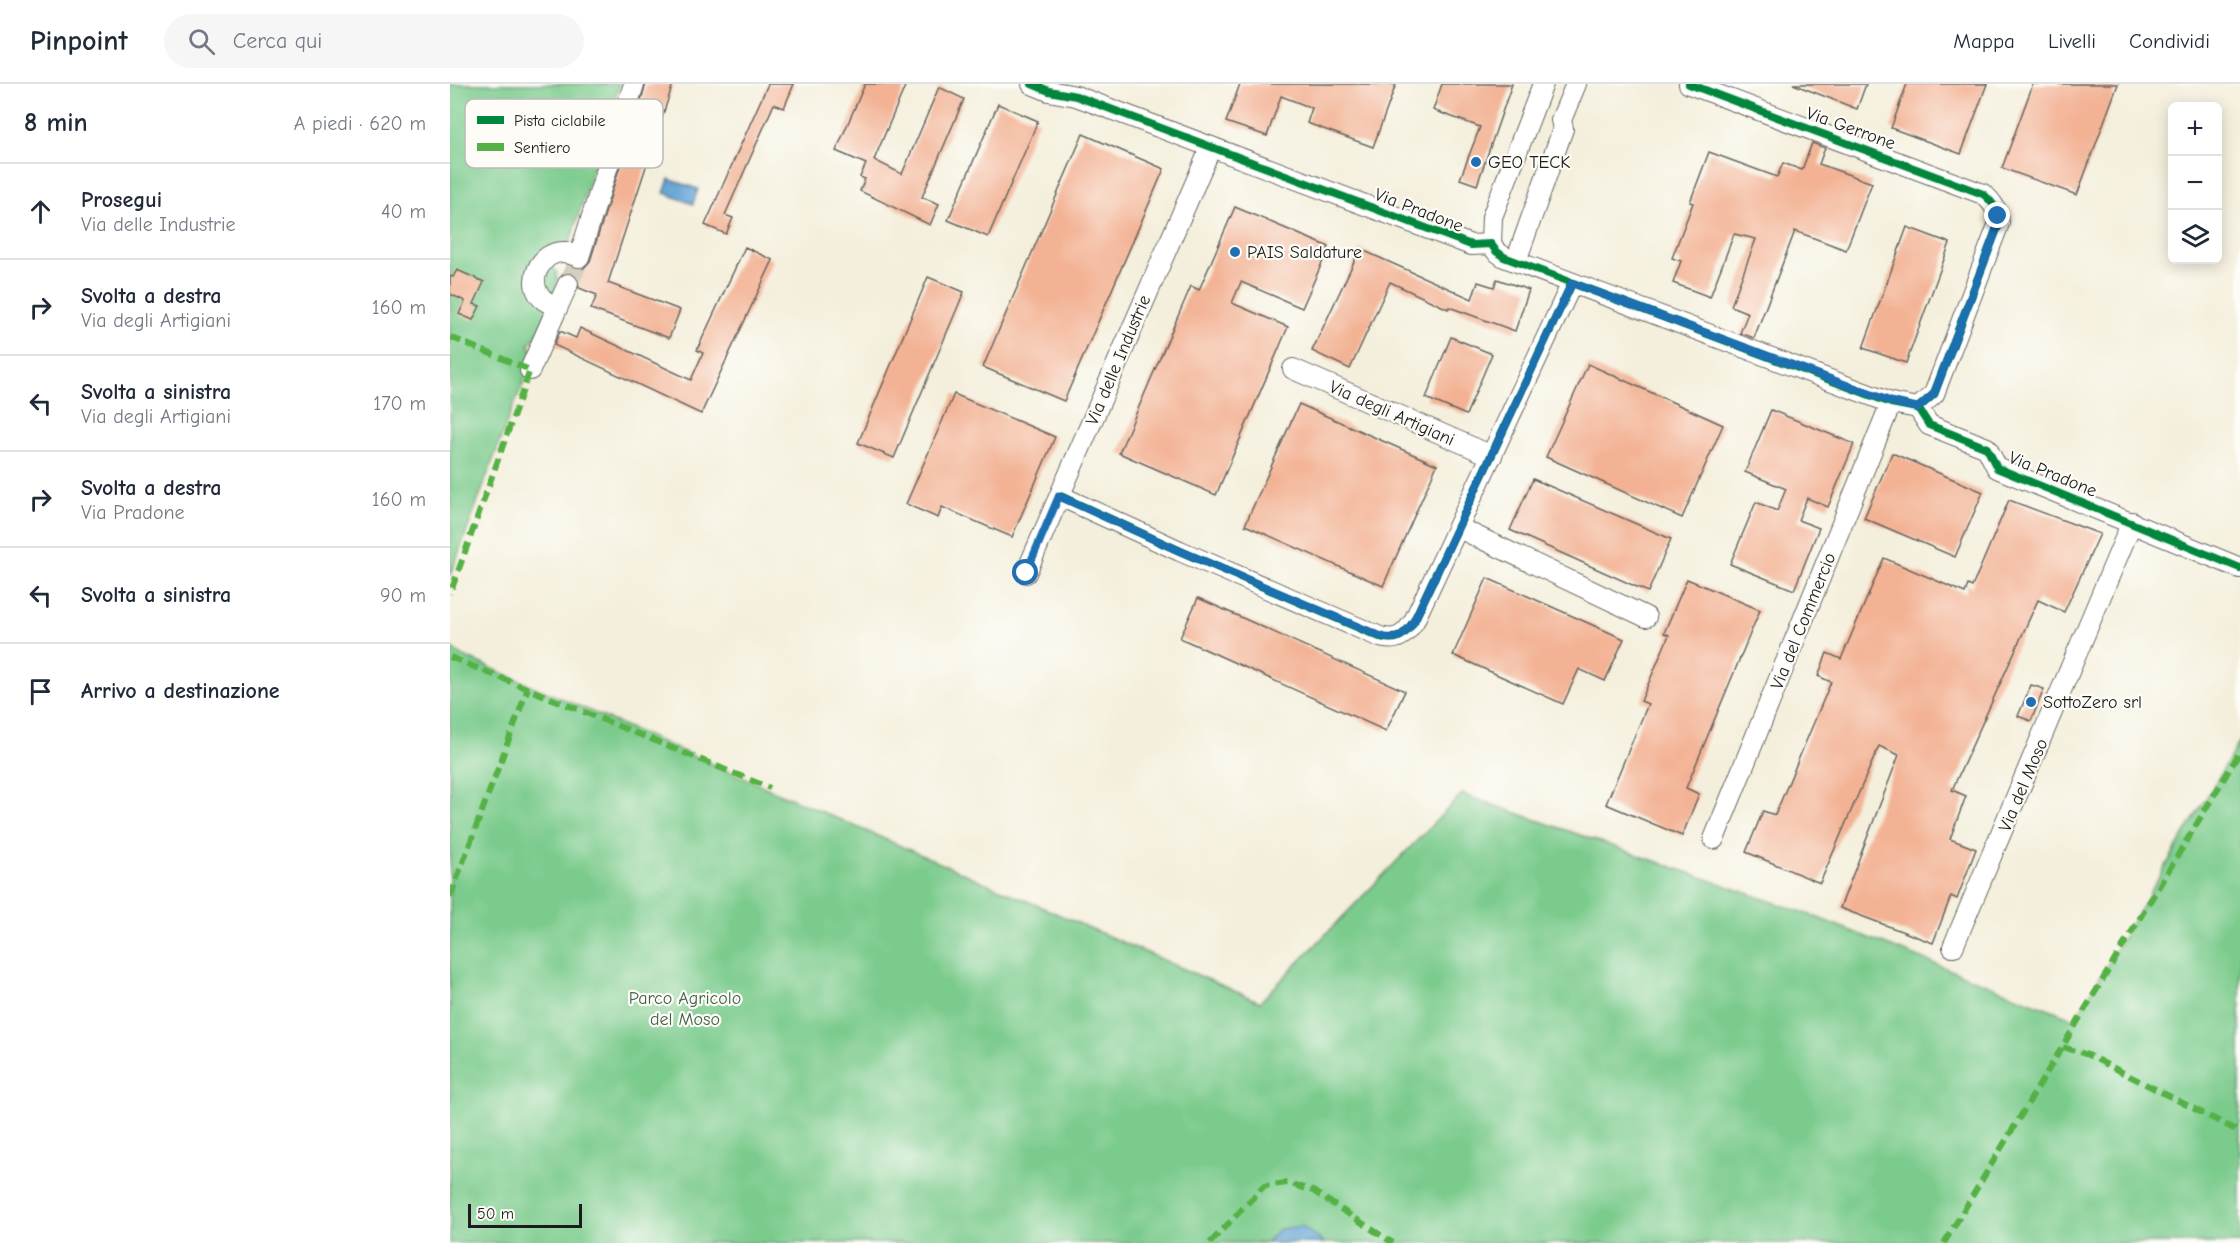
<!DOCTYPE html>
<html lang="it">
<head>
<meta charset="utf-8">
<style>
  body { margin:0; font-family:"Comic Neue",sans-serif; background:#f6f6f7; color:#1f2937 }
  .controls { position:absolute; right:18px; top:18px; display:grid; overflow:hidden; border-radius:9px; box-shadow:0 3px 15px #0003 }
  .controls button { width:54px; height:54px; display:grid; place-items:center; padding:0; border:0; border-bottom:2px solid #e0e1e3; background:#fff; color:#1f2937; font:30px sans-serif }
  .scale { position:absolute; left:18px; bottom:15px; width:114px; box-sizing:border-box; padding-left:6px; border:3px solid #1c1c1c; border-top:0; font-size:16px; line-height:21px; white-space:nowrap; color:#1c1c1c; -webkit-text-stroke:4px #fdfcf7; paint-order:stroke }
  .stop { position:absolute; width:18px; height:18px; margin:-14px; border:4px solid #1f6fb2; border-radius:50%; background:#fff }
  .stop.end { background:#1f6fb2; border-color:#fff; box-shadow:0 2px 6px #0008 }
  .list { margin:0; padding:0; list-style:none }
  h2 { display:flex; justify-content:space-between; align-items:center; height:78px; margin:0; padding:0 24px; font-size:26px }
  h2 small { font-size:20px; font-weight:400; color:#747a83 }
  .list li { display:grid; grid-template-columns:39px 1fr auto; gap:18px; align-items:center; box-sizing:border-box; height:96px; padding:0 24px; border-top:2px solid #e0e1e3 }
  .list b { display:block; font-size:22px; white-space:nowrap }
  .list p { margin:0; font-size:20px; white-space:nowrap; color:#747a83 }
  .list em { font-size:20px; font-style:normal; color:#747a83 }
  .icon { flex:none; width:33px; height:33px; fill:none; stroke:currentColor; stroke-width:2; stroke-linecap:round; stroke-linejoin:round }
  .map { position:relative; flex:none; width:1790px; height:1159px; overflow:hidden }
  header { display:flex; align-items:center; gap:36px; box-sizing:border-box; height:84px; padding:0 30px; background:#fff; border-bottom:2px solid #e0e1e3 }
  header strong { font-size:28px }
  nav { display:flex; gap:33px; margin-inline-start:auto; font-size:21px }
  .search { width:420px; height:54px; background:#f6f6f7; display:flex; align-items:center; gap:15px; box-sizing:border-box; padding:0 21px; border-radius:33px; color:#747a83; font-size:22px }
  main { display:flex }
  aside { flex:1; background:#fff }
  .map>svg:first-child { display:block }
  .green { fill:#7acb8c; stroke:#4b7454; stroke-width:1.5 }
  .water { fill:#5fa1d3; stroke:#3e5e78; stroke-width:1.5 }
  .building { fill:#f3b294 }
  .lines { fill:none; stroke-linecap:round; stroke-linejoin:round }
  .minor-tunnel { stroke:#d4cfbf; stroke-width:20; stroke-dasharray:20 10; stroke-linecap:butt }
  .minor-casing { stroke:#68665f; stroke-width:22 }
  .minor { stroke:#fff; stroke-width:20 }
  .quiet { stroke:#55b145; stroke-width:6; stroke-dasharray:12 6; stroke-linecap:butt }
  .cycleway-casing { stroke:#fdfcf7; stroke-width:11 }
  .cycleway { stroke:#00873e; stroke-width:8 }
  .route { stroke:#1f6fb2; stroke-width:8 }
  .poi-dot { fill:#1f6fb2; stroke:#fdfcf7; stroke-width:2 }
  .labels { text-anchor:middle; stroke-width:4.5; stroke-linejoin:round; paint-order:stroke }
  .street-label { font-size:18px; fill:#1c1c1c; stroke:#fdfcf7 }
  .poi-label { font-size:18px; fill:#1c1c1c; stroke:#fdfcf7; text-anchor:start }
  .park-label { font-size:18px; fill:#426249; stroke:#fdfcf7 }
  .key { fill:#fdfcf7; stroke:#bab9b5; stroke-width:1.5 }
  .key-label { font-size:16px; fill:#1c1c1c }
</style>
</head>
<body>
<header>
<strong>Pinpoint</strong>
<div class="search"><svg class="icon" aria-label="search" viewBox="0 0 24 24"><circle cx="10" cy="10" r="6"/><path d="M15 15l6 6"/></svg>Cerca qui</div>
<nav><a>Mappa</a><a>Livelli</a><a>Condividi</a></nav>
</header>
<main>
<aside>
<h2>8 min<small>A piedi · 620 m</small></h2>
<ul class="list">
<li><svg class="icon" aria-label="ahead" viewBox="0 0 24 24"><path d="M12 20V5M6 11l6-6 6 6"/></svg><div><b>Prosegui</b><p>Via delle Industrie</p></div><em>40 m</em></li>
<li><svg class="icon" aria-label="right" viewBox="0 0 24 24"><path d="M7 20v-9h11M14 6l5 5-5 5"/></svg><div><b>Svolta a destra</b><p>Via degli Artigiani</p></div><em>160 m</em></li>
<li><svg class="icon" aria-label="left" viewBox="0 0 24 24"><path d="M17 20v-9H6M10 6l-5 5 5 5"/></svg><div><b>Svolta a sinistra</b><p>Via degli Artigiani</p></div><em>170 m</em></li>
<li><svg class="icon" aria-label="right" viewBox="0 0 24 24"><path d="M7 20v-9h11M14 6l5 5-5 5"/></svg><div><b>Svolta a destra</b><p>Via Pradone</p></div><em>160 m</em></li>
<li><svg class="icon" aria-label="left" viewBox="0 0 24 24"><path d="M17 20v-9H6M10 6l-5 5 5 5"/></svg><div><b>Svolta a sinistra</b></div><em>90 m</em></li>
<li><svg class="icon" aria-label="arrive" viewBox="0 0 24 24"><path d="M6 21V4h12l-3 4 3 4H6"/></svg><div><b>Arrivo a destinazione</b></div></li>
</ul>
</aside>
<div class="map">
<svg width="1790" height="1159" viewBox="0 0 1790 1159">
  <rect width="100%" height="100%" fill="#fdfcf7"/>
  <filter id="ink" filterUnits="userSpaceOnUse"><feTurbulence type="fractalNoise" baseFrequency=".0167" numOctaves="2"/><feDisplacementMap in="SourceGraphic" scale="12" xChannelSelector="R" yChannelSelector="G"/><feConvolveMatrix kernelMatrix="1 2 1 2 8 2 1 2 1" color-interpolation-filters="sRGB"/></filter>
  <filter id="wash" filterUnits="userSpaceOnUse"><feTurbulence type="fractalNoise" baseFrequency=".008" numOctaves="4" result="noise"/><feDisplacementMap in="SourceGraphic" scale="24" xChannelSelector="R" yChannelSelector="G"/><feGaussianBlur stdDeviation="1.35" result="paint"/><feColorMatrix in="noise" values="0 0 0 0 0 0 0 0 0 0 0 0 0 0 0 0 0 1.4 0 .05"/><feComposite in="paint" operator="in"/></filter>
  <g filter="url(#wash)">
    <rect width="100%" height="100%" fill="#f4efdc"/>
    <!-- green -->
    <g class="green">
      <path d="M0,0H170L116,171L100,178L107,189L106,194L108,195C101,218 96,242 79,260L85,272L58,335L0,493Z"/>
      <polygon points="0,562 11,571 810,918 1012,710 1358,830 1625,935 1790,657 1790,1159 0,1159"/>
    </g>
    <!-- water -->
    <g class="water">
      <polygon points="219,95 248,105 243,120 214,109"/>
      <polygon points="852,1142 874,1159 816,1159 829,1145"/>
    </g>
    <g id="blocks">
      <!-- building -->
      <g class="building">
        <polygon points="196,0 223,0 158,199 230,226 219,254 141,225 147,211 129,204 128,194 118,188 121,183 133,185 140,177"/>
        <polygon points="318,0 344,0 334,24 324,20 275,131 283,134 276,150 255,141"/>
        <polygon points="415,0 456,0 424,76 452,90 489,3 514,15 472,113 489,120 480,141 410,107 415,95 410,93 416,80 386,67"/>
        <polygon points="790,0 946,0 923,63 857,39 862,24 831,12 817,52 776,38"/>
        <polygon points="992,0 1062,0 1027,101 1010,95 1030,43 983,26"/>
        <polygon points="1343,0 1416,0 1407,25"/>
        <polygon points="1457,0 1537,0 1511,70 1441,44"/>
        <polygon points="1583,0 1668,0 1627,111 1552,84"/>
        <polygon points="548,20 588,37 538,153 498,136"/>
        <polygon points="633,50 714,85 614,317 533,283"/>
        <polygon points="1362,59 1375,64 1369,80 1422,99 1396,166 1345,147 1304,254 1290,249 1298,229 1281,222 1306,155 1284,150 1260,213 1223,199 1231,177 1222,174 1243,119 1240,118 1259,68 1327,93 1333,79 1352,86"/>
        <polygon points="785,123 879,163 852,224 791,198 782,219 838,243 766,411 669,369 741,202 749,206"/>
        <polygon points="1457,143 1500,159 1456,279 1413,264"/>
        <polygon points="295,163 323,176 251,330 104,261 110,247 126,254 130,244 241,296 253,269 247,266"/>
        <polygon points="910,165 1022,215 1028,198 1044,203 1047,195 1079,206 1065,247 999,223 998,225 940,198 900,285 862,267"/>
        <polygon points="7,186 34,198 24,220 30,222 23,236 9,230 15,217 0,210 0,192 3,193"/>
        <polygon points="478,193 514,208 444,374 408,359"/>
        <polygon points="1001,253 1042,270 1016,331 976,314"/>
        <polygon points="1138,280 1273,341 1232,434 1096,373"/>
        <polygon points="504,310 605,353 562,453 492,423 488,434 456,420"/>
        <polygon points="849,320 987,381 933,502 795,441"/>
        <polygon points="1321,326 1404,360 1378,423 1357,414 1348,436 1369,444 1344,506 1280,480 1306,418 1327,427 1336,405 1295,388"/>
        <polygon points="1442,369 1533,408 1505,473 1414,434"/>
        <polygon points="1083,395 1221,455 1198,508 1060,446"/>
        <polygon points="1559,416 1650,450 1614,528 1588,516 1502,706 1516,712 1500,755 1526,765 1507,815 1501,812 1483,859 1390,824 1449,671 1429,662 1370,799 1296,768 1313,727 1325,731 1381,598 1368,592 1377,569 1391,575 1434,474 1515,509 1518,501 1522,503"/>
        <polygon points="1037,494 1174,555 1155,597 1129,585 1113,620 1003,571"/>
        <polygon points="1237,495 1310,526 1236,704 1249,710 1232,752 1156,720 1198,620 1191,617 1219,551 1214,549"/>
        <polygon points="748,514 955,607 936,647 730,554"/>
        <polygon points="1581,601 1594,605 1581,637 1568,632"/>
      </g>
    </g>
  </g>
  <g filter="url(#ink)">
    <use href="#blocks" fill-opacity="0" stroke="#68665f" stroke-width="1.5"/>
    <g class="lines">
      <!-- minor-tunnel -->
      <polyline class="minor-tunnel" points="118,200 126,182"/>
      <!-- minor casing -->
      <g class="minor-casing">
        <g id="minor">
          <polyline points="582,0 599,7 626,12 1021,161 1041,160 1046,167 1054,173 1441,319 1468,324 1479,341 1537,364 1547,384 1790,484"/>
          <path d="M1239,0L1533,110C1543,118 1548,126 1549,139L1484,310L1468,324"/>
          <polyline points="1041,160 1042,133 1093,0"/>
          <polyline points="1066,177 1113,45 1111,36 1126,0"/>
          <polyline points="108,222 118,200"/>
          <polyline points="843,285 1042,372"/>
          <path d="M80,286L108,222C104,221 98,219 94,216C74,200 90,166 115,168C119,169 125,172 129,173L184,0"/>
          <path d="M610,412L730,467L930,553C947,558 955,551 964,537L1122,199"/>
          <polyline points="1009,444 1196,533"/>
          <polyline points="576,489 761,63"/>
          <polyline points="1264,755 1441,319"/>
          <polyline points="1503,863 1682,438"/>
        </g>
      </g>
      <!-- minor -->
      <use href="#minor" class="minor"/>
      <!-- quiet -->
      <g class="quiet">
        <polyline points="0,253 80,286 0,510"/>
        <polyline points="0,573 320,704"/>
        <polyline points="0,813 78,604"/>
        <polyline points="1613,963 1638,971 1790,1048"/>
        <polyline points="760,1159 814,1102 838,1099 863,1107 943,1159"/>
        <polyline points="1494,1159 1790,668"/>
      </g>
      <!-- cycleway casing -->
      <g class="cycleway-casing">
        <g id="cycleway">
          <polyline points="582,0 599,7 626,12 1021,161 1041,160 1046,167 1054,173 1441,319 1468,324 1479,341 1537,364 1547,384 1790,484"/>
          <path d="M1239,0L1533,110C1543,118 1548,126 1549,139L1484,310L1468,324"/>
          <path d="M610,412L730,467L930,553C947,558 955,551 964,537L1122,199"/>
        </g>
      </g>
      <!-- cycleway -->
      <use href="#cycleway" class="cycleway"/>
    </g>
  </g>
  <g class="lines" filter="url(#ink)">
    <!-- route -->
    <path class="route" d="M576,489L609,412L730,467L930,552C947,558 955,551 964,537L1122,199L1442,318L1468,324L1484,310L1549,139L1548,132"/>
  </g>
  <!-- markers -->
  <g class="poi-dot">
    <circle cx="1026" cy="78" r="6"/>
    <circle cx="785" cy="168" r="6"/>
    <circle cx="1581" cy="618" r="6"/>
  </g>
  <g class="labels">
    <!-- street labels -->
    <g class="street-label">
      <text transform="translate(1401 44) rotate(20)" y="6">Via Gerrone</text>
      <text transform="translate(969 126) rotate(21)" y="6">Via Pradone</text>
      <text transform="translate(668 276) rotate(-67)" y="6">Via delle Industrie</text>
      <text transform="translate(942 329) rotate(24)" y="6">Via degli Artigiani</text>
      <text transform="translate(1603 390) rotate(22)" y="6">Via Pradone</text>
      <text transform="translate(1353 537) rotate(-68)" y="6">Via del Commercio</text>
      <text transform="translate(1573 701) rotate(-67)" y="6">Via del Moso</text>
    </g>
    <!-- poi labels -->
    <g class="poi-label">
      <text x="1038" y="84">GEO TECK</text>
      <text x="797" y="174">PAIS Saldature</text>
      <text x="1593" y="624">SottoZero srl</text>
    </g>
    <!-- park labels -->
    <g class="park-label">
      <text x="235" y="920">Parco Agricolo<tspan x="235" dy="21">del Moso</tspan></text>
    </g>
  </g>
  <!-- legend -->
  <rect x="15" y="15" width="198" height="69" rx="9" class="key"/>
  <rect x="27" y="32" width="27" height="8" fill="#00873e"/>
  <rect x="27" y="59" width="27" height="8" fill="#55b145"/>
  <g class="key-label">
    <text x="64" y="42">Pista ciclabile</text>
    <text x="64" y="69">Sentiero</text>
  </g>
</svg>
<div class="controls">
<button>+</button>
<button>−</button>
<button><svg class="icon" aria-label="layers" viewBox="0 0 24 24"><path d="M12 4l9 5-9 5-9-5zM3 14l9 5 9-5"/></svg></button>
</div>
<div class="scale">50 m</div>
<div class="stop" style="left:576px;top:489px"></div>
<div class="stop end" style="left:1548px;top:132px"></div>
</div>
</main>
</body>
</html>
